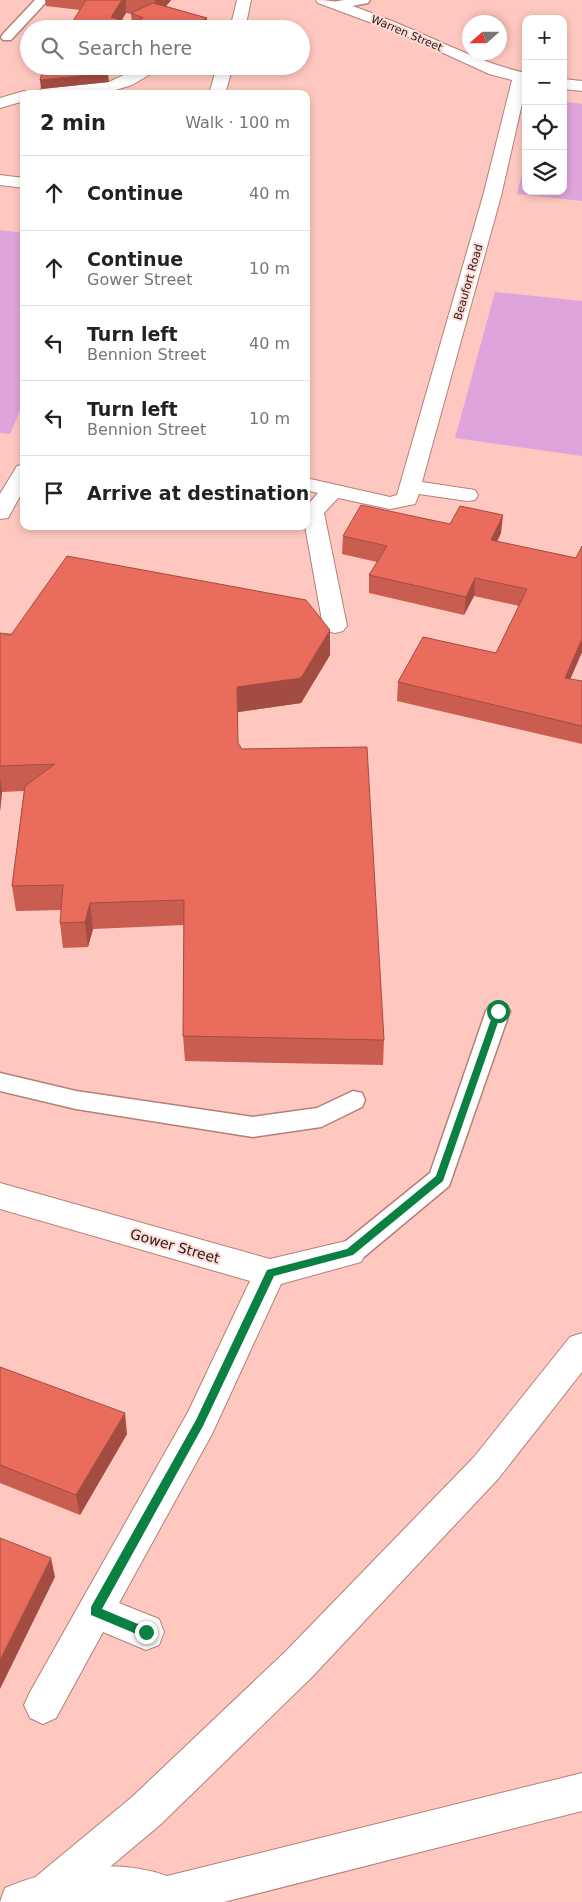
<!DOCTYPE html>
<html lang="en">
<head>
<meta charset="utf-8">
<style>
  body { margin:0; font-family:"DejaVu Sans",sans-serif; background:#f2f2f2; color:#222 }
  .controls { position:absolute; right:15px; top:15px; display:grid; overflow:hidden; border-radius:10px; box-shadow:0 2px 8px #0003 }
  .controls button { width:45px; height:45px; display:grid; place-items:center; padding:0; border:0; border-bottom:1px solid #e0e0e0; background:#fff; color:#222; font:25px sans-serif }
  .compass { position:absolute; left:462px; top:15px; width:45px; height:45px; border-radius:50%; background:#fff; box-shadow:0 2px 8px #0003; rotate:249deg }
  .stop { position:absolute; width:15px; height:15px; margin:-11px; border:4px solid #0b8043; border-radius:50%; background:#fff }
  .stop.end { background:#0b8043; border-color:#fff; box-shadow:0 1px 5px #0008 }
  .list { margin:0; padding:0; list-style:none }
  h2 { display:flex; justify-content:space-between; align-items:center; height:65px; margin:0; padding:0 20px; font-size:21px }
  h2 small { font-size:16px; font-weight:400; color:#767676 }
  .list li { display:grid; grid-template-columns:32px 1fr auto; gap:15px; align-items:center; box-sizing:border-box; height:75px; padding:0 20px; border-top:1px solid #e0e0e0 }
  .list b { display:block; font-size:19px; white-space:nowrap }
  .list p { margin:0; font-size:16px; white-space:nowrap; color:#767676 }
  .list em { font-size:16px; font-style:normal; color:#767676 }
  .icon { flex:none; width:28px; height:28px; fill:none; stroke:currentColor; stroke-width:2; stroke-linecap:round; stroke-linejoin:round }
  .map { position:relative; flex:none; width:582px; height:1902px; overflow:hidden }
  .search { position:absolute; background:#fff; box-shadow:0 2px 8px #0003; left:20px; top:20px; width:290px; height:55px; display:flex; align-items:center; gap:12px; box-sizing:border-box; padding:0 18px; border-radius:28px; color:#767676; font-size:19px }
  .panel { position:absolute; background:#fff; box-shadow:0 2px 8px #0003; left:20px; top:90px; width:290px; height:440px; border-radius:10px }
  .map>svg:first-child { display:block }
  .green { fill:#dfa4dc }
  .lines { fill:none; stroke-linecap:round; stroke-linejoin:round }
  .service-casing { stroke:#b38079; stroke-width:3 }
  .pedestrian-casing { stroke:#b38079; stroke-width:2 }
  .minor-casing { stroke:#b38079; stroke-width:2 }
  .primary-casing { stroke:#b38079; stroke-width:2 }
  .trunk-casing { stroke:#b38079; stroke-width:2 }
  .service { fill:#fff; fill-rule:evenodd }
  .pedestrian { fill:#fff; fill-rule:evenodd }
  .minor { fill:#fff; fill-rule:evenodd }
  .primary { fill:#fff; fill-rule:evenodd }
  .trunk { fill:#fff; fill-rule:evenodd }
  .wall { fill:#c85d50; fill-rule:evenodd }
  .shaded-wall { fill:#a34c41 }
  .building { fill:#e96c5d; stroke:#a34c41 }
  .route { fill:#0b8043 }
  .labels { text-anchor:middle; stroke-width:4; stroke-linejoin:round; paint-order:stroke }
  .far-street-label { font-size:11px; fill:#2b1715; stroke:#fcdad5 }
  .street-label { font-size:14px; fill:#2b1715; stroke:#fcdad5 }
</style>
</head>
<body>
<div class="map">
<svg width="582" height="1902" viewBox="0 0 582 1902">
  <rect width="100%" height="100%" fill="#fec7bf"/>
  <!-- green -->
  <g class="green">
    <polygon points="563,101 582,104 582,201 517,194 526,157 526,191 563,191"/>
    <polygon points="0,230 24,233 24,401 10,434 0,433"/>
    <polygon points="495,292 582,301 582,456 455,438"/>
  </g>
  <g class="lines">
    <!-- service casing -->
    <g class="service-casing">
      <g id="service">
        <polygon points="35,0 48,0 11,40 3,40 1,37 3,34"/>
        <polygon points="344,0 370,0 368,3 336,9 330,5 332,2"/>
        <polygon points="498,1002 506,1005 510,1011 449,1186 359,1261 350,1264 341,1261 337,1253 341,1245 430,1173 486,1011 490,1005"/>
        <polygon points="0,1073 76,1091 253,1117 317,1108 353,1091 362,1093 365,1100 362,1107 321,1127 253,1137 76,1109 0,1091"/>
      </g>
    </g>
    <!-- pedestrian casing -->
    <g class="pedestrian-casing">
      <g id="pedestrian">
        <polygon points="109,82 115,84 117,87 115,90 90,94 34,94 42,89"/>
        <polygon points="24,91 30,94 24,94 24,101 0,108 0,98"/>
      </g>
    </g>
    <!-- minor casing -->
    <g class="minor-casing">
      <g id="minor">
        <polygon points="237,0 251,0 245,29 230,29"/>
        <path d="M316,0C340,0 356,7 379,16C428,34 475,62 526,73V86L501,196L422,482L475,490L478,495L475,500L467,501L419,494L415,504L390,509L338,498L324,513L347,626L343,631L335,633L327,631L323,626L305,526L306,507L318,493L306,490V478L390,497L397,495L483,196L512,80L489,74L404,35L318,3Z"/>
        <path d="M144,66H164L132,85L109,92L101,87C104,83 136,70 144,66Z"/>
        <polygon points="217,66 233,66 225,94 209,94"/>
        <polygon points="563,79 582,81 582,91 563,89"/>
        <polygon points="0,175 24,178 24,188 0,185"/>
        <polygon points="24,464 24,489 8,518 0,519 0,494 17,466"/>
        <polygon points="0,1183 270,1259 350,1240 361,1244 366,1253 361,1262 281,1284 212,1434 119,1603 159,1619 164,1632 159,1645 146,1650 103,1632 56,1718 43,1724 30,1718 24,1705 30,1692 188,1412 250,1281 0,1209"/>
      </g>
    </g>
    <!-- primary casing -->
    <g class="primary-casing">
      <path id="primary" d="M582,1773V1811L224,1902H0L5,1888C54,1867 116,1858 167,1876Z"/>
    </g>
    <!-- trunk casing -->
    <g class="trunk-casing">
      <polygon id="trunk" points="582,1333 582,1372 498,1479 312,1677 160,1825 68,1902 31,1902 27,1893 33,1879 132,1797 286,1651 474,1457 570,1337"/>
    </g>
    <!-- service -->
    <use href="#service" class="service"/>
    <!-- pedestrian -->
    <use href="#pedestrian" class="pedestrian"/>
    <!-- minor -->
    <use href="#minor" class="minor"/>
    <!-- primary -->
    <use href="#primary" class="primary"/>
    <!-- trunk -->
    <use href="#trunk" class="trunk"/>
  </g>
  <!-- wall -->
  <g class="wall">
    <path d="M45,0H171L166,6L207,18L68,29L80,10L46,6ZM126,13L131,14L132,24L122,20Z"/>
    <polygon points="24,114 24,137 21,115"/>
    <polygon points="501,533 497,542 576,558 582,546 582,652 570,679 582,681 582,744 397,701 398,682 496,653 519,606 474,596 464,615 369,593 369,575 377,562 342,554 343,536"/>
    <polygon points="0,633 330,655 301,703 238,712 238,744 384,1040 383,1065 185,1061 183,1036 184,925 93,929 88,947 63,948 60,923 61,910 16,911 12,886 24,791 2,792 0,811"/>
    <polygon points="0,1367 127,1434 80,1515 0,1483"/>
  </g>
  <!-- shaded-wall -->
  <g class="shaded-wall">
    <polygon points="122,0 126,0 126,13 116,29 111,17"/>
    <polygon points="155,0 171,0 156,19"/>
    <polygon points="207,18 207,29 185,29"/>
    <polygon points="108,73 109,82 41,89 40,80"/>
    <polygon points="503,515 501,533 489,558 491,540"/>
    <polygon points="475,578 474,596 464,615 466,597"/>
    <polygon points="330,630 330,655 301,703 238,712 237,687"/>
    <polygon points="582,639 582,652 563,696 565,678"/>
    <polygon points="0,778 2,792 0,811"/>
    <polygon points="90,903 93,929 88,947 85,922"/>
    <polygon points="125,1413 127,1434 80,1515 76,1495"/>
    <polygon points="51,1558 55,1577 0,1689 0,1660"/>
  </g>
  <!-- building -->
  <g class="building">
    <polygon points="86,0 122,0 111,17 132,24 143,18 131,13 153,3 207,18 185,29 68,29"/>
    <polygon points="81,66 106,66 108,73 40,80 43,69"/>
    <polygon points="24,114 24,121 22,121 21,115"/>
    <polygon points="361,505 450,524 460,506 503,515 491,540 576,558 582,546 582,639 565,678 582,681 582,726 398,682 423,637 496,653 527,589 475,578 466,597 369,575 387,546 343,536"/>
    <polygon points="67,556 306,600 330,630 301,678 237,687 238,743 242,749 367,747 384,1040 183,1036 184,900 90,903 85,922 60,923 63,885 12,886 25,786 55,764 0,766 0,633 11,635"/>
    <polygon points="0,1367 125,1413 76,1495 0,1465"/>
    <polygon points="0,1538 51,1558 0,1660"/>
  </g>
  <!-- route -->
  <polygon class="route" points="498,1008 502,1011 443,1181 353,1255 274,1276 203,1426 102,1609 150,1629 150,1636 146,1638 91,1615 91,1607 196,1420 267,1270 347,1249 436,1176 494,1011"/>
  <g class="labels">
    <!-- far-street labels -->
    <g class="far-street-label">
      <text transform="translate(407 33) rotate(23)" y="4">Warren Street</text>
      <text transform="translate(468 282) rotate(-74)" y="4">Beaufort Road</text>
    </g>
    <!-- street labels -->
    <g class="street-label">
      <text transform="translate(175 1246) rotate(16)" y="5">Gower Street</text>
    </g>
  </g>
</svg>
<div class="controls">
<button>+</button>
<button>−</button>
<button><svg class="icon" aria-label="locate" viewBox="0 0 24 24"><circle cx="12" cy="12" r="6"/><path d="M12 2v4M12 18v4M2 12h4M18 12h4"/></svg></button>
<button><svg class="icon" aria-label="layers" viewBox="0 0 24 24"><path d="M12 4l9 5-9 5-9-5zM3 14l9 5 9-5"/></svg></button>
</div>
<svg class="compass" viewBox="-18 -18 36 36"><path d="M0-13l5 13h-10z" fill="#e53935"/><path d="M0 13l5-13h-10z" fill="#767676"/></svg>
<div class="stop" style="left:498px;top:1011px"></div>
<div class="stop end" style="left:146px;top:1632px"></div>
<div class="search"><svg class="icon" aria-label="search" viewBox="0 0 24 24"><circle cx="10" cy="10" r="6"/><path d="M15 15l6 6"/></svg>Search here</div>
<section class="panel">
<h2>2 min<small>Walk · 100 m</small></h2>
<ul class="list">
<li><svg class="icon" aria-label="ahead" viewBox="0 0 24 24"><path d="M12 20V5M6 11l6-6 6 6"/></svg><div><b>Continue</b></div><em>40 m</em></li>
<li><svg class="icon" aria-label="ahead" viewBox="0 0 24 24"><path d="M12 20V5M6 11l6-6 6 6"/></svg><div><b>Continue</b><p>Gower Street</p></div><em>10 m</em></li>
<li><svg class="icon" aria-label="left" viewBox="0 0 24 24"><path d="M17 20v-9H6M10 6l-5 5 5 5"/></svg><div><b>Turn left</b><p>Bennion Street</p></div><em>40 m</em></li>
<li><svg class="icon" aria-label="left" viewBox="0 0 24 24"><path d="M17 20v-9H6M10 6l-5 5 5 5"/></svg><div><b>Turn left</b><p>Bennion Street</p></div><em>10 m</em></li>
<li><svg class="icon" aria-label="arrive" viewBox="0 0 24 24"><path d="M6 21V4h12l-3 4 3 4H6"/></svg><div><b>Arrive at destination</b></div></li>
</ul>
</section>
</div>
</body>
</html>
